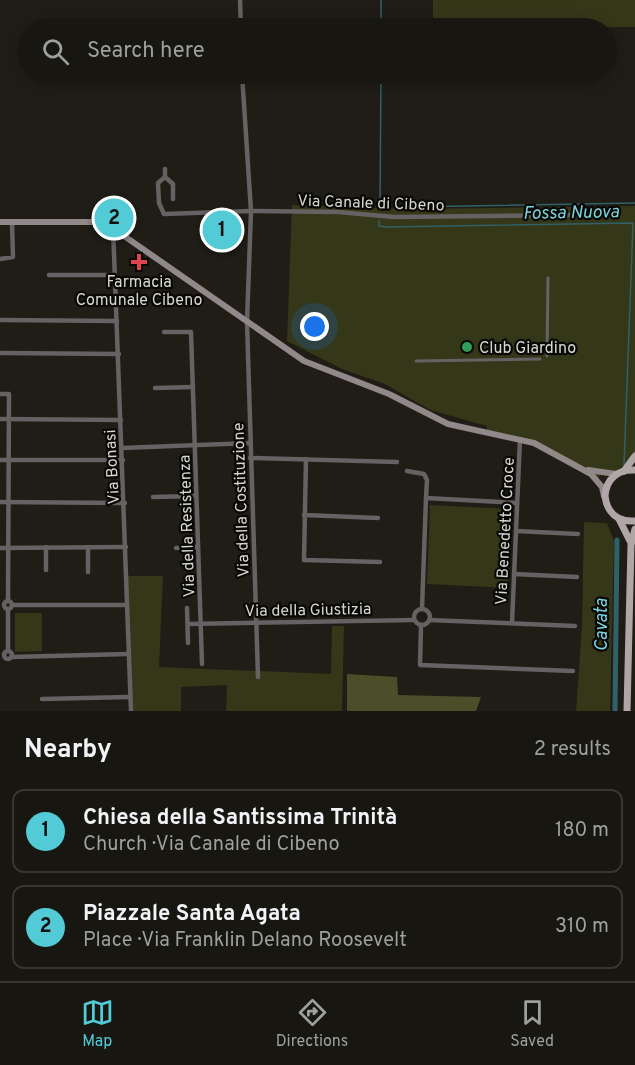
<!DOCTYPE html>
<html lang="en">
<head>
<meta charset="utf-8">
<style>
  body { margin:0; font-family:Overpass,sans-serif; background:#201f19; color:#f1f3f6 }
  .you { position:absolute; left:315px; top:327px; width:21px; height:21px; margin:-15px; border:4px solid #fff; border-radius:50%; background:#1a73e8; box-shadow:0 0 0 9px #1a73e833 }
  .badge { display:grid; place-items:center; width:39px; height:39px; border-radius:50%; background:#52cbd7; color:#111; font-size:20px; font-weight:700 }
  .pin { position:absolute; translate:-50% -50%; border:3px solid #fff; box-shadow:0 2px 6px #0006 }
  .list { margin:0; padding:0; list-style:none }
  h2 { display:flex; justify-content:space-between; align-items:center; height:78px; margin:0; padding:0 24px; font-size:26px }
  h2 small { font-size:20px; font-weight:400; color:#9e9f9f }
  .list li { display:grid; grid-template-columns:39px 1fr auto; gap:18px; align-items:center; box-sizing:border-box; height:84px; margin:0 12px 12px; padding:0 12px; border:2px solid #363530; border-radius:12px }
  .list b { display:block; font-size:22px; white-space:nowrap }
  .list p { margin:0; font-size:20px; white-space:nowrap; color:#9e9f9f }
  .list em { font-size:20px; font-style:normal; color:#9e9f9f }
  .icon { flex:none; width:33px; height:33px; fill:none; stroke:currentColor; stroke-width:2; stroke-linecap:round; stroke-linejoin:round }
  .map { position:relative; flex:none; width:635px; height:711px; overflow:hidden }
  .search { position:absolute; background:#171610; box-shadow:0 3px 15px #0003; left:18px; right:18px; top:18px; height:66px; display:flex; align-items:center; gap:15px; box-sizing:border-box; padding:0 21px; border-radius:33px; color:#9e9f9f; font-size:22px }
  .sheet { height:270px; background:#171610 }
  nav { display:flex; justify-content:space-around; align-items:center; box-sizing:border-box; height:84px; border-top:2px solid #363530; background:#171610; font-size:16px; color:#9e9f9f }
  nav a { display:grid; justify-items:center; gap:3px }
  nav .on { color:#52cbd7 }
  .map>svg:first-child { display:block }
  .green { fill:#353719 }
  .forest { fill:#4c4d29 }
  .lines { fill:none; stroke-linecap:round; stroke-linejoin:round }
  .stream { stroke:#306169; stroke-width:1.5 }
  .canal { stroke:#306169; stroke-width:5 }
  .pedestrian { stroke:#666162; stroke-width:3 }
  .minor { stroke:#666162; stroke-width:4.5 }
  .secondary { stroke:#908889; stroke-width:6 }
  .primary { stroke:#b0a6a8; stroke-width:7 }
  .health-dot { fill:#e0444e; stroke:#080805; stroke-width:2 }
  .leisure-dot { fill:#2e9e5b; stroke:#080805; stroke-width:2 }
  .labels { text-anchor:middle; stroke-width:4.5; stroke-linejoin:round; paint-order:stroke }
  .street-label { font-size:16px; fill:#d7d6d1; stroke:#080805 }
  .poi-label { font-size:16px; fill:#d7d6d1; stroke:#080805 }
  .water-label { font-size:18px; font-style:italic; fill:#7dd3e0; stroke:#080805 }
</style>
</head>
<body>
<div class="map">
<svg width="635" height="711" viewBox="0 0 635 711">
  <rect width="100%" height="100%" fill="#1f1d16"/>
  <!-- green -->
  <g class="green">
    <polygon points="433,0 635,0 635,27 433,28"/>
    <polygon points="292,205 412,209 635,206 635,459 615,471 604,471 596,480 529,443 487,435 487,426 430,410 385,384 342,369 287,341"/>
    <polygon points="430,505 512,509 508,588 427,584"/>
    <polygon points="584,522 607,523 614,541 610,711 576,711 582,625"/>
    <polygon points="127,576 163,576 159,667 331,674 332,626 344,626 342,711 226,711 227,685 181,687 181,711 132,711"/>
    <polygon points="15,613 42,613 42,651 15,652"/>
  </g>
  <!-- forest -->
  <polygon class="forest" points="347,674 397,677 398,695 481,697 476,711 347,711"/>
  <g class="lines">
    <!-- stream -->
    <g class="stream">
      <polyline points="381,28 381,0"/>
      <polyline points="380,204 381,74"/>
      <polyline points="409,207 635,203"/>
      <polyline points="379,221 379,226 385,227 633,223 624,465"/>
    </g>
    <!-- canal -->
    <polyline class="canal" points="615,711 617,540"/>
    <!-- pedestrian -->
    <g class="pedestrian">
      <polyline points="547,356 548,278"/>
      <polyline points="416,361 540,359"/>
    </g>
    <!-- minor -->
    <g class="minor">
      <polyline points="240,0 241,28"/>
      <polyline points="242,74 251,211 247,322 258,677"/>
      <polyline points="165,169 165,177 158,183 159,203 164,214 251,211 338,212 394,217 577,215"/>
      <polyline points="165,177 173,184 173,199"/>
      <polyline points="113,227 131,711"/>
      <polyline points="0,259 13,257 12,222"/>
      <polyline points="49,275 114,275"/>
      <polyline points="0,320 117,321"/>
      <polyline points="164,332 191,332 202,664"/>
      <polyline points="0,353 119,354"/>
      <polyline points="155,388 193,387"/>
      <polyline points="0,394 9,394 8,601"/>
      <polyline points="0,419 121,420"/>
      <polyline points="122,448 250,443"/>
      <polyline points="250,458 397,462"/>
      <polyline points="306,459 304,560 380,562"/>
      <polyline points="0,460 123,460"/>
      <polyline points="407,471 424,474 427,480 426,498"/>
      <polyline points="153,497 196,496"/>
      <polyline points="0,502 125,503"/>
      <polyline points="304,515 378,518"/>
      <polyline points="516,531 578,534"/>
      <polyline points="46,547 46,570"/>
      <polyline points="0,548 126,547"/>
      <polyline points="176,548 198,547"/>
      <polyline points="88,572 88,547"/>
      <polyline points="514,574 577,577"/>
      <circle cx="8" cy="605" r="4"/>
      <polyline points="12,605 127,605"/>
      <polyline points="187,608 188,643"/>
      <polyline points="8,609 8,651"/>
      <polyline points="422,609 426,498 517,503"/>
      <circle cx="422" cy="617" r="8"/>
      <polyline points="429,620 575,626"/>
      <polyline points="512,623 520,439"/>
      <polyline points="188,624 414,620"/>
      <polyline points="421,625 420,665 573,671"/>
      <circle cx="8" cy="655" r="4"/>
      <polyline points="11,657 128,654"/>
      <polyline points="42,699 129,697"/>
    </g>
    <!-- secondary -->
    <g class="secondary">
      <polyline points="0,222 104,222 304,361 389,394 448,424 534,443 591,474 602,487 604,496"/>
      <polyline points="588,470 616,474"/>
    </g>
    <!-- primary -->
    <g class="primary">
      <path d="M635,470C618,469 606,479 605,496C607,513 618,522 635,521"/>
      <polyline points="624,471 635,456"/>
      <polyline points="619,519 630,541"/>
      <polyline points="627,711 631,545 635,529"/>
    </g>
  </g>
  <!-- markers -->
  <path class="health-dot" d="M136 253h6v6h6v6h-6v6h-6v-6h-6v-6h6z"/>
  <circle class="leisure-dot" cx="467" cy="347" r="6"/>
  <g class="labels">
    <!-- street labels -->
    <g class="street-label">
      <text transform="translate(371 202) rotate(2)" y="6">Via Canale di Cibeno</text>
      <text transform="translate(111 467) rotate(-93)" y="6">Via Bonasi</text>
      <text transform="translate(240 500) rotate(-92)" y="6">Via della Costituzione</text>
      <text transform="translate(186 526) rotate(-92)" y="6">Via della Resistenza</text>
      <text transform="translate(504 531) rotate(-87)" y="6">Via Benedetto Croce</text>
      <text transform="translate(308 609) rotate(-1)" y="6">Via della Giustizia</text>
    </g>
    <!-- poi labels -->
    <g class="poi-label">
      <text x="139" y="287">Farmacia<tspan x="139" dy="18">Comunale Cibeno</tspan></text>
      <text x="479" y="353" text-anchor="start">Club Giardino</text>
    </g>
    <!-- water labels -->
    <g class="water-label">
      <text transform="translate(571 212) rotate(-1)" y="6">Fossa Nuova</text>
      <text transform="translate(601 625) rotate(-90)" y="6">Cavata</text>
    </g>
  </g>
</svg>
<div class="you"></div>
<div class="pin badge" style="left:222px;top:230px">1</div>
<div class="pin badge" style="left:114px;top:218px">2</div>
<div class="search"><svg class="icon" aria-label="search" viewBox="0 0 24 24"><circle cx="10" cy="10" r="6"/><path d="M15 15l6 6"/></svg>Search here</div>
</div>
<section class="sheet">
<h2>Nearby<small>2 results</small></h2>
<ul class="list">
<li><span class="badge">1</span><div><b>Chiesa della Santissima Trinità</b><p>Church · Via Canale di Cibeno</p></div><em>180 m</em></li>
<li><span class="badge">2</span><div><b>Piazzale Santa Agata</b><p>Place · Via Franklin Delano Roosevelt</p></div><em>310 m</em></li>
</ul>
</section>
<nav>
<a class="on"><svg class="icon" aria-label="map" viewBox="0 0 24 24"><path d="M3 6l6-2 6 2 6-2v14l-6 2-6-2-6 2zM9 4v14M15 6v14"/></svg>Map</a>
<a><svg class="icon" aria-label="directions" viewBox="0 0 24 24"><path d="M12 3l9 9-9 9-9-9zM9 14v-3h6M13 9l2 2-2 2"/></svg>Directions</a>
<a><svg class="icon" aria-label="saved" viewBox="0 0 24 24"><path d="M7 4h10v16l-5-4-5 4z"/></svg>Saved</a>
</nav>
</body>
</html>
